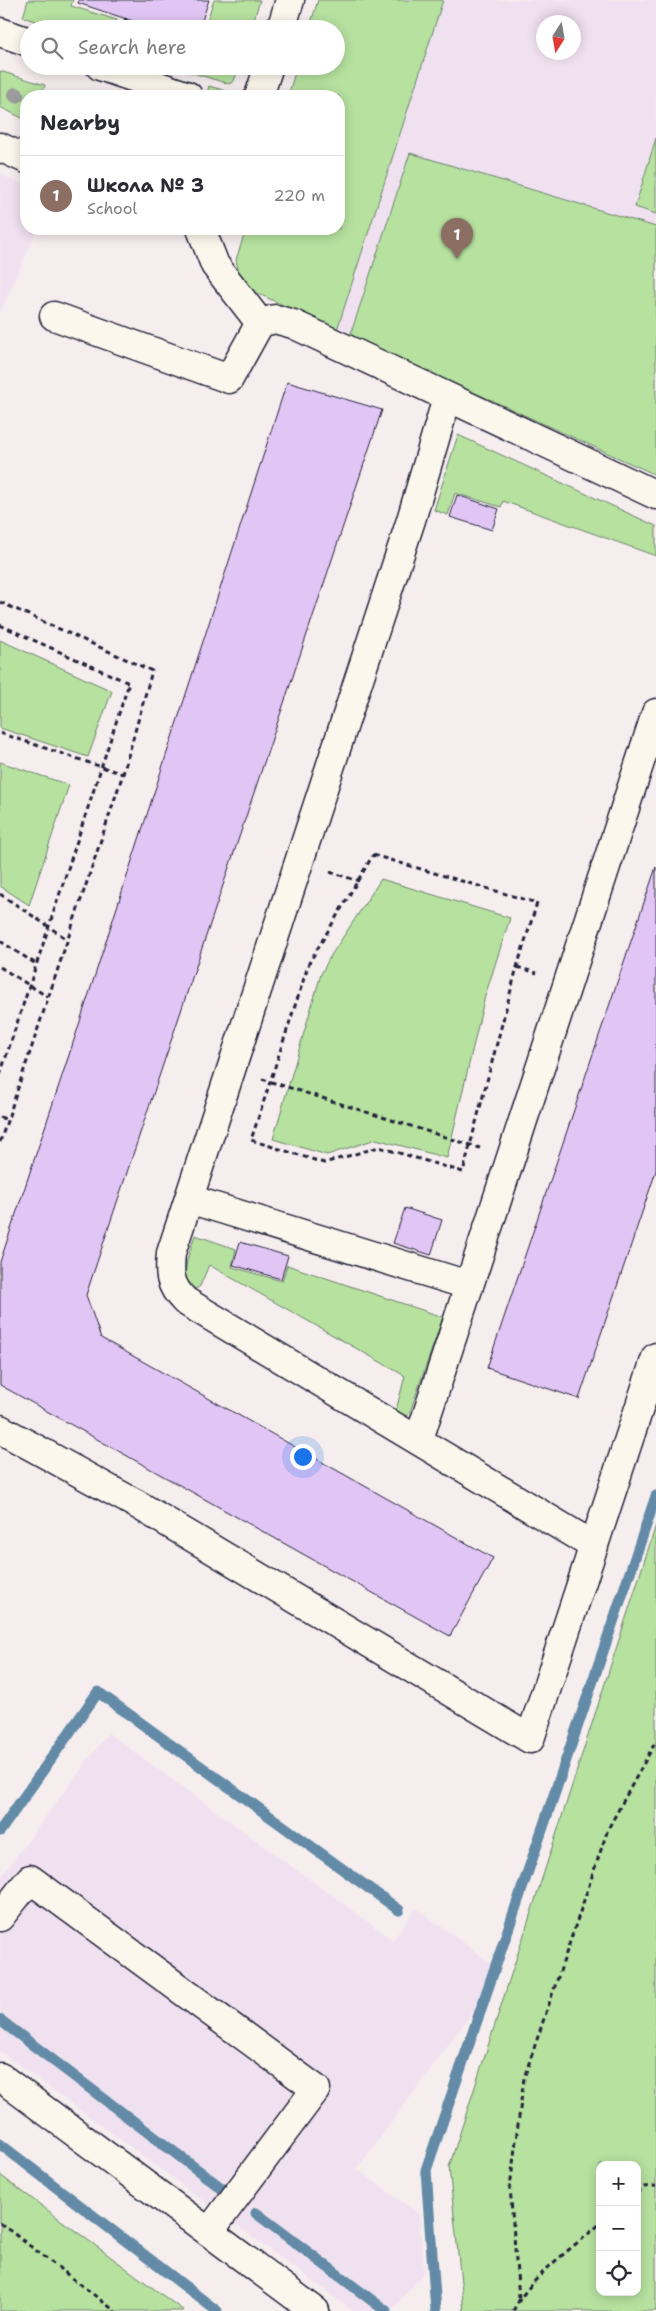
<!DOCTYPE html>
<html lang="en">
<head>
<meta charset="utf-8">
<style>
  body { margin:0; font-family:"Shantell Sans",sans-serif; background:#f2f2f3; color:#2b2b33 }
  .controls { position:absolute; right:15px; bottom:15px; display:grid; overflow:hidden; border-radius:10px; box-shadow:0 2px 12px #0003 }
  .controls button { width:45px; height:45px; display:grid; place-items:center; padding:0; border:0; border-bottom:1px solid #e1e1e2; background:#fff; color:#2b2b33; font:25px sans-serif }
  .compass { position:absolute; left:536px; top:15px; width:45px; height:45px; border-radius:50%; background:#fff; box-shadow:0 2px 12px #0003; rotate:191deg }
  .you { position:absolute; left:302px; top:1456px; width:18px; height:18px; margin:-12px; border:4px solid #fff; border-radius:50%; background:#1a73e8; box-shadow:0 0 0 8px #1a73e833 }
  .badge { display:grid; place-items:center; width:32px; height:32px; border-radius:50%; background:#b45309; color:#fff; font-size:16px; font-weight:700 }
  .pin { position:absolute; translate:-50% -41px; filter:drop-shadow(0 1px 2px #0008) }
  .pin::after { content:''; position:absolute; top:26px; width:18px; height:15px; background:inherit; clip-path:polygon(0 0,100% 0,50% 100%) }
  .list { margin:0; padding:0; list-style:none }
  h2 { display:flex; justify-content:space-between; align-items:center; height:65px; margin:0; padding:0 20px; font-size:21px }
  h2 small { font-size:16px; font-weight:400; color:#7c7c81 }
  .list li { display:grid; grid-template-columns:32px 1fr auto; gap:15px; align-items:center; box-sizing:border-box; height:80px; padding:0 20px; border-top:1px solid #e1e1e2 }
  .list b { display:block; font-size:19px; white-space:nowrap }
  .list p { margin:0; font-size:16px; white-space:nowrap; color:#7c7c81 }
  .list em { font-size:16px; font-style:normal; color:#7c7c81 }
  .icon { flex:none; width:28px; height:28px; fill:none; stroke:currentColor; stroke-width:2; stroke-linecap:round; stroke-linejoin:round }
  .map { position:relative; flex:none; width:656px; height:2311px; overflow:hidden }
  .search { position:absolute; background:#fff; box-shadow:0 2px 12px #0003; left:20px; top:20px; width:325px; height:55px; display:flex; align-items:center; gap:12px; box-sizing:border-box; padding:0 18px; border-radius:28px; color:#7c7c81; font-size:19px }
  .panel { position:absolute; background:#fff; box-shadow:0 2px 12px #0003; left:20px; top:90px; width:325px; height:145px; border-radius:20px }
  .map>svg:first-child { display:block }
  .built { fill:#f0e1f0; fill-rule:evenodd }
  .green { fill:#b6e19f; stroke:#6c826d; fill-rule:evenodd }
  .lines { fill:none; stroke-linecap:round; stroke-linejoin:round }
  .stream { stroke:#638ba7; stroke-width:11 }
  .building { fill:#e1c6f5; stroke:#22223b }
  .minor-casing { stroke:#22223b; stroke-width:31 }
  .path { stroke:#22223b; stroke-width:3; stroke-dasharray:5 4; stroke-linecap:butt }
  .minor { stroke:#fbf7ec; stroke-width:28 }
  .tree { fill:#9a9d9c }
</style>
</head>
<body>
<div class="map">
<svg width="656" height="2311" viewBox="0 0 656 2311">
  <rect width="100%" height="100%" fill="#f6edee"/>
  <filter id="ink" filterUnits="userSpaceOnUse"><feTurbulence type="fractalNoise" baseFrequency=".02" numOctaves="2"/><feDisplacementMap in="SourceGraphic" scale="10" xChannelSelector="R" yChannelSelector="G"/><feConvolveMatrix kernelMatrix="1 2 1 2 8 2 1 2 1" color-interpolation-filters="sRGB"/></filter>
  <g filter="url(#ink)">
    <!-- built -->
    <g class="built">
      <path d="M339,0H656V475L248,289L339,229V96L336,29ZM544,22H574V52H544Z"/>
      <polygon points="0,174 26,186 26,229 37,229 0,313"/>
      <polygon points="108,1733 393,1940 416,1908 492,1964 480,2002 357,2169 419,2214 424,2272 391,2311 353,2311 0,2051 0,1878"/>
    </g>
    <!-- green -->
    <g class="green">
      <polygon points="28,0 73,0 71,6 117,20 114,29 59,29 23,17"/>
      <polygon points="214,0 260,0 251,29 204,29"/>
      <polygon points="318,0 443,0 337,330 248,289 239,273 236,260 246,229 339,229 339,96 288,96 297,66 336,66 336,29 309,29"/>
      <polygon points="192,66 239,66 234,81 229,84 190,72"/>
      <polygon points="0,71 45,85 42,93 50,96 26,96 26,120 0,107"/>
      <polygon points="209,86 226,91 229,96 206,96"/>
      <polygon points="656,138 656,214 635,207"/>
      <polygon points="410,153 656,227 656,475 350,336"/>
      <polygon points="458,435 656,526 656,556 503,501 501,507 455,493 448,515 434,510"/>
      <polygon points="0,640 112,691 88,757 0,728"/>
      <polygon points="0,762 69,785 29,905 0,886"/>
      <polygon points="381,879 510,918 485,996 447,1158 376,1139 327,1155 273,1139 321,974 330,957"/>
      <polygon points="195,1235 236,1249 232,1267 282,1281 287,1265 443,1317 410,1412 406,1418 395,1414 405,1376 209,1265 200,1286 196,1289 186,1284 185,1275 187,1260"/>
      <path d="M656,1525V2311H464L449,2167ZM600,2165H637V2292H600Z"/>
      <polygon points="0,2175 184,2311 0,2311"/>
    </g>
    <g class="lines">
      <!-- stream -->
      <g class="stream">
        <polyline points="0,1831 98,1692 399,1910"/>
        <polyline points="0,2020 224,2190"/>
        <polyline points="0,2144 217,2311"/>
        <polyline points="256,2213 386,2311"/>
        <polyline points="436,2311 426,2170 656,1496"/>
      </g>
    </g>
    <!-- building -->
    <g class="building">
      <polygon points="79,0 209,0 199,29 177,27 176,29 157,29 78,3"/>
      <polygon points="287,382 382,410 86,1295 101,1338 493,1558 450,1636 0,1385 0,1262 74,1040"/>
      <polygon points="457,495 499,509 492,530 450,517"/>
      <polygon points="656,867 656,1171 579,1399 487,1368"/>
      <polygon points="405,1208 442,1220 431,1255 393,1243"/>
      <polygon points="240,1242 288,1256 281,1279 233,1265"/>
    </g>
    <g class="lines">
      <!-- minor casing -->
      <g class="minor-casing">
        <g id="minor">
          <polyline points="281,29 290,0"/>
          <polyline points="0,32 29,42"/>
          <polyline points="100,66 188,96"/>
          <polyline points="259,96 269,66"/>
          <polyline points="0,147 26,159"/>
          <polyline points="201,229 215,265 260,323"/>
          <polyline points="54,316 229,379 260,323 275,319 293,324 656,495"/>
          <path d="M447,398L411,520L171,1253C169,1274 169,1285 185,1301L594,1546"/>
          <polyline points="189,1199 468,1285"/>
          <polyline points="0,1429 140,1506 530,1739 656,1357"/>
          <polyline points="419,1439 656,713"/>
          <polyline points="0,1917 30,1879 316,2089 209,2232"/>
          <polyline points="0,2077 315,2311"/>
        </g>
      </g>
      <!-- path -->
      <g class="path">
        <polyline points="122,29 126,18"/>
        <polyline points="0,602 152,671 123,774 0,1142"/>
        <polyline points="0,625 129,683 0,1075"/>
        <polyline points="0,733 123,774"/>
        <polygon points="373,855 537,903 517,967 463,1172 379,1147 324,1163 251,1140 309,963"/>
        <polyline points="330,872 359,881"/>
        <polyline points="0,894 67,939"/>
        <polyline points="0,941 36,964"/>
        <polyline points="0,967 48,997"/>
        <polyline points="517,967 537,973"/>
        <polyline points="262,1079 480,1148"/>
        <polyline points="0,1117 8,1120"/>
        <polyline points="637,2193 644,2187 656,2186"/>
        <polyline points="0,2223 115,2311"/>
        <polyline points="519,2298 510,2187 524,2078 608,1829 656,1741"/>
        <path d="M513,2311C530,2277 571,2249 600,2224"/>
      </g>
      <!-- minor -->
      <use href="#minor" class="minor"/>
    </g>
    <!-- trees -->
    <circle class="tree" cx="16" cy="95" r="8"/>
  </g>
</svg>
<div class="controls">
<button>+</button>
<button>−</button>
<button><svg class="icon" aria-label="locate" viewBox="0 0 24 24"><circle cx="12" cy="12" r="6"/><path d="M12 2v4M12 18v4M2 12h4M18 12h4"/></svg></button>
</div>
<svg class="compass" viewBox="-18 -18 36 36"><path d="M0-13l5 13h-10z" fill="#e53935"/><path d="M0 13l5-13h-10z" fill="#7c7c81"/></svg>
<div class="you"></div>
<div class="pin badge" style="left:457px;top:259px;background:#8d6e63">1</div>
<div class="search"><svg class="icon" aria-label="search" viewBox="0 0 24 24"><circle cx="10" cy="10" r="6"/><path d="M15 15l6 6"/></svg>Search here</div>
<section class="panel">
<h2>Nearby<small></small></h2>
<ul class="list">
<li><span class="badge" style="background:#8d6e63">1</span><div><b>Школа № 3</b><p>School</p></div><em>220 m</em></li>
</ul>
</section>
</div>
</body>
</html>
